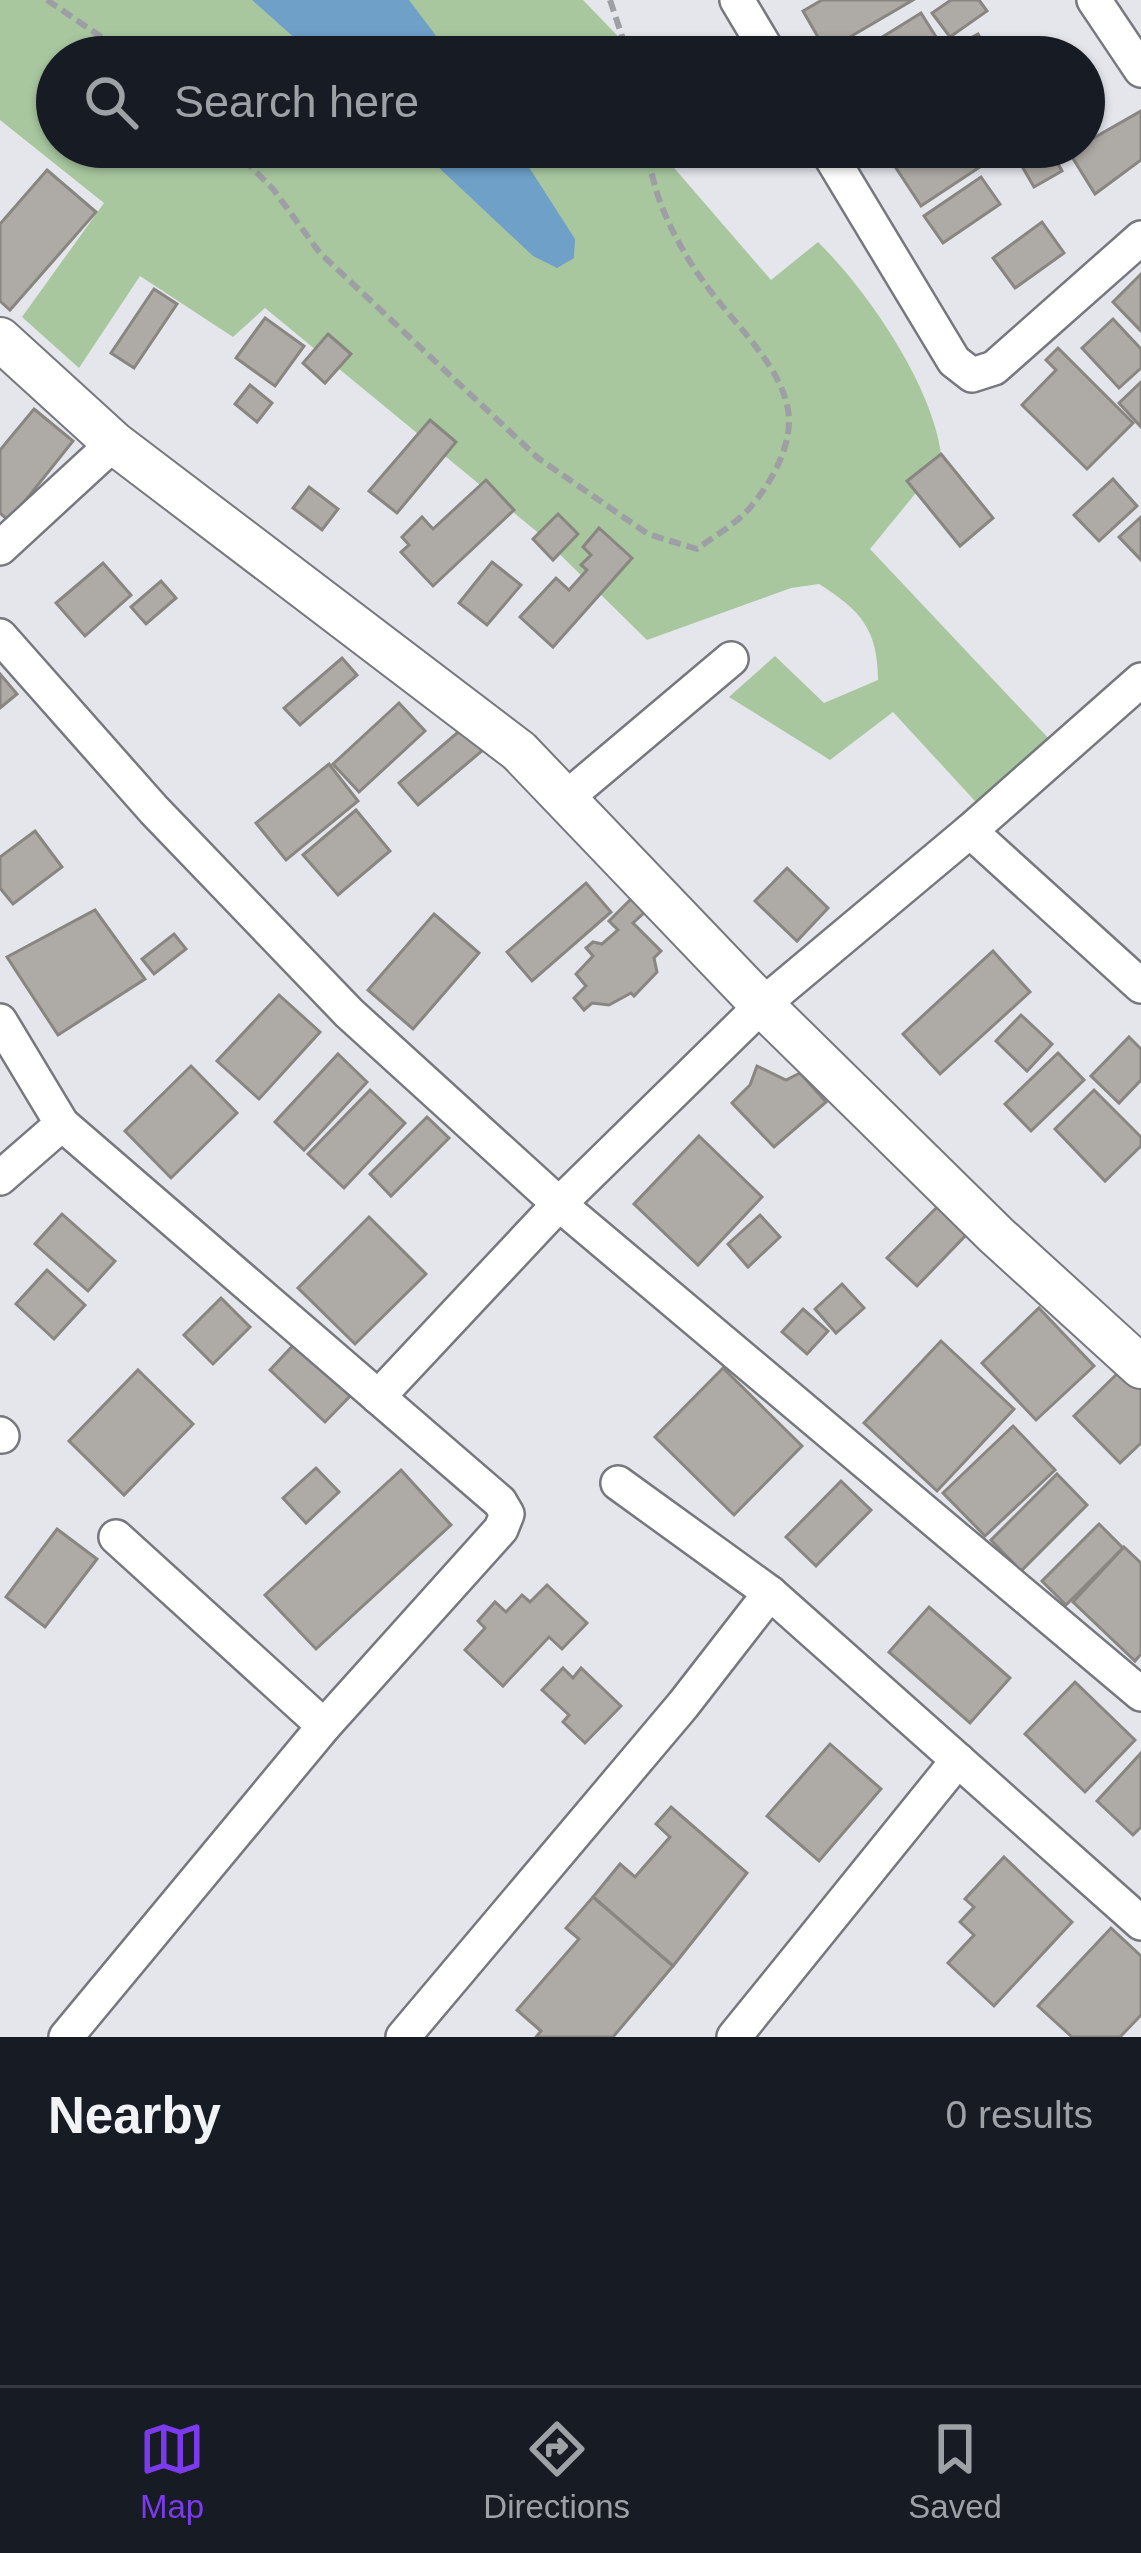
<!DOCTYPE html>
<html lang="en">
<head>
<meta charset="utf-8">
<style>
  body { margin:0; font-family:Helvetica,sans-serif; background:#20242c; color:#f1f3f6 }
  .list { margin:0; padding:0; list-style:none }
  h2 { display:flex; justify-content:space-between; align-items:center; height:156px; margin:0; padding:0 48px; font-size:51px }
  h2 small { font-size:39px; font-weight:400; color:#9ea1a6 }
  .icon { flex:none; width:66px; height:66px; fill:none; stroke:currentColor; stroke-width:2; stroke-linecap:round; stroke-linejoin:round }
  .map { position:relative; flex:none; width:1141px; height:2037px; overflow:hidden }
  .search { position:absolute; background:#171b24; box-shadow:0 3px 9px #0004; left:36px; right:36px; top:36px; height:132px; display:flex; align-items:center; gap:30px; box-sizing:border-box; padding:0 42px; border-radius:66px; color:#9ea1a6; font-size:45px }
  .sheet { height:348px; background:#171b24 }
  nav { display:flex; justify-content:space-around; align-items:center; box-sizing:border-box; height:168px; border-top:3px solid #363941; background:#171b24; font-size:33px; color:#9ea1a6 }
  nav a { display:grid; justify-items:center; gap:6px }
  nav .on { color:#7c3aed }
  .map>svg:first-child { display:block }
  .green { fill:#a8c79f }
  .water { fill:#6ea0c8 }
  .building { fill:#aeaba6; stroke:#898681; stroke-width:3 }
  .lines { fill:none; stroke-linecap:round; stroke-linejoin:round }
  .minor-casing { stroke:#76787d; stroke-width:38 }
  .tertiary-casing { stroke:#76787d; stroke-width:46 }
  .path { stroke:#9e9fa4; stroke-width:6; stroke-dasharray:12 6; stroke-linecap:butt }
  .minor { stroke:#fff; stroke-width:33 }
  .tertiary { stroke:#fff; stroke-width:42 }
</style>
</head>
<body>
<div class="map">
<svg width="1141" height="2037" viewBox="0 0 1141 2037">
  <rect width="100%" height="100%" fill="#e4e6ec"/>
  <!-- green -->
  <path class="green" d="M0,0H583L638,57H57V147H656L771,280L818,242C868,291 936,390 942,461L870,549L1051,741L986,813L893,712L830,760L729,697L775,656L824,703L878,680C878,629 860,610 819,584L791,588L647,640L536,531L265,308L233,337L140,276L79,368L22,317L104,203L0,120Z"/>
  <!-- water -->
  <g class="water">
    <polygon points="252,0 409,0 452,57 316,57"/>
    <polygon points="417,147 516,147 575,239 574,258 557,268 533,256"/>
  </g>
  <!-- building -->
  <g class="building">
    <polygon points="822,0 913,0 826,51 803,11"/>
    <polygon points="951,0 979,0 987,11 950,37 932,13"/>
    <polygon points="921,13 938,40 910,57 857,57 855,54"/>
    <polygon points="978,34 991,57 936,57"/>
    <polygon points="1141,111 1141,160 1095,194 1069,152"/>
    <polygon points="920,147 1010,147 921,206 894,165"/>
    <polygon points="1033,147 1049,147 1062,171 1034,187 1016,156"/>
    <polygon points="47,170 96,212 10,310 0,301 0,224"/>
    <polygon points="981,177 1000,204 943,243 924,216"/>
    <polygon points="1042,222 1064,253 1015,288 993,258"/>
    <polygon points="1141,274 1141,331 1113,302"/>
    <polygon points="154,289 177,304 134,368 111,353"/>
    <polygon points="265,318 304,346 275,386 236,358"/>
    <polygon points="1113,319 1141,349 1141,368 1119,388 1082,348"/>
    <polygon points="328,334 351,354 325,383 303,363"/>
    <polygon points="1058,348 1133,423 1087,469 1022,405 1056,370 1046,360"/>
    <polygon points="1141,382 1141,427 1119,403"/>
    <polygon points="250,385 272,403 257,422 235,404"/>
    <polygon points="34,409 73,441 9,521 0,513 0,450"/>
    <polygon points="430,420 456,442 397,513 369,491"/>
    <polygon points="941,454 993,518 960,546 907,481"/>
    <polygon points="1113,479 1137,506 1099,541 1074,515"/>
    <polygon points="486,480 514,510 433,586 401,552 409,545 402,537 422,517 433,529"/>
    <polygon points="309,487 338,509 322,530 293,508"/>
    <polygon points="558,514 578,534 553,560 533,539"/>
    <polygon points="1141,517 1141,560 1119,537"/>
    <polygon points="599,528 632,558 553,647 520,617 556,578 569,590 587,570 581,565 591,555 583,547"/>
    <polygon points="492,562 521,585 487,625 459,603"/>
    <polygon points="103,563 131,595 85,636 56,603"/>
    <polygon points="161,581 176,598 146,624 131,607"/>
    <polygon points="342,658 357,675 300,725 284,708"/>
    <polygon points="0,674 17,694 0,708"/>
    <polygon points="399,703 425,731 359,792 333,764"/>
    <polygon points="471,721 490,744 418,805 399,783"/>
    <polygon points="329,764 358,801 286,860 256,823"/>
    <polygon points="356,810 390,851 338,895 303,855"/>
    <polygon points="35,831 62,867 13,904 0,888 0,857"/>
    <polygon points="787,868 828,908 797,941 755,901"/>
    <polygon points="586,883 611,912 532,981 507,952"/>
    <polygon points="633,897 647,910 633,923 661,951 654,958 657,972 634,996 631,993 609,1005 592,1003 584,1010 574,998 586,986 576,974 593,956 586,948 593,942 602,944 618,930 609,921"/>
    <polygon points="95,910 145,979 58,1035 7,957"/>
    <polygon points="434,914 479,953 413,1029 368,990"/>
    <polygon points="174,934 186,949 154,974 142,959"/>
    <polygon points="993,951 1030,992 940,1074 903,1034"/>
    <polygon points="279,995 320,1032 259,1099 217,1061"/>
    <polygon points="1021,1015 1052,1044 1027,1071 996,1041"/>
    <polygon points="1129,1037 1141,1049 1141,1080 1119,1103 1091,1076"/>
    <polygon points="1058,1053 1084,1080 1031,1131 1005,1104"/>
    <polygon points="338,1054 367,1082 304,1150 275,1122"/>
    <polygon points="191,1066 237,1113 171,1178 125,1131"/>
    <polygon points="757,1066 786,1080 800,1073 826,1102 774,1147 732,1103 750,1085"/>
    <polygon points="370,1090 405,1123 344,1188 308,1154"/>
    <polygon points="1094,1090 1141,1137 1141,1146 1105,1181 1055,1129"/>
    <polygon points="427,1117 449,1138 391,1196 370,1174"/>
    <polygon points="699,1136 762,1197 698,1265 634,1204"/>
    <polygon points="939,1205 968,1233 917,1286 887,1258"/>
    <polygon points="62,1214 115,1261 88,1291 35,1244"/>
    <polygon points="760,1215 780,1237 748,1267 728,1244"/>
    <polygon points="369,1217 426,1274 355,1344 298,1288"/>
    <polygon points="47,1270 85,1305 54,1339 16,1304"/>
    <polygon points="842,1284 864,1308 836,1333 815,1309"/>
    <polygon points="221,1298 250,1327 213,1364 184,1335"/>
    <polygon points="1039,1308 1094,1366 1036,1420 982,1363"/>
    <polygon points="803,1309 828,1331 807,1354 782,1332"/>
    <polygon points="299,1339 355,1391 325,1422 270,1370"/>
    <polygon points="941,1341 1014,1409 937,1491 864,1423"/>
    <polygon points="1125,1366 1141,1382 1141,1443 1120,1463 1074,1416"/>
    <polygon points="723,1368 802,1446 734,1515 655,1437"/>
    <polygon points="138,1370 193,1424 124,1495 69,1441"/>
    <polygon points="1013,1426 1055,1470 985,1536 943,1493"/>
    <polygon points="316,1468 339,1492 306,1523 283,1498"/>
    <polygon points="401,1470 451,1525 316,1649 265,1595"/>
    <polygon points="1057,1474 1087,1505 1021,1571 991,1540"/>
    <polygon points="841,1481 871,1510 816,1566 786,1537"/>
    <polygon points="1099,1524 1123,1548 1066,1605 1042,1581"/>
    <polygon points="57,1529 97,1559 45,1627 6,1597"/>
    <polygon points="1124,1547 1141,1563 1141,1654 1135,1661 1073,1602"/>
    <polygon points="547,1585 587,1623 562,1649 549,1637 503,1686 465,1650 485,1628 478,1621 495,1602 506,1612 522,1595 530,1602"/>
    <polygon points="929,1607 1010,1678 970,1723 889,1652"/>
    <polygon points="563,1668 573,1678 581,1668 621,1706 585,1743 563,1722 569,1715 542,1690"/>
    <polygon points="1075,1682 1135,1740 1085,1792 1025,1734"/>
    <polygon points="830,1744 881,1789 819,1861 767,1816"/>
    <polygon points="1141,1753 1141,1827 1133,1835 1097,1801"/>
    <polygon points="671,1807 747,1873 673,1966 593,1897 620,1864 635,1877 670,1837 656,1824"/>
    <polygon points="1004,1857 1072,1922 994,2006 948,1963 974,1935 960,1922 974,1907 965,1899"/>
    <polygon points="593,1897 673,1966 613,2037 536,2037 541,2031 517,2010 579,1939 566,1928"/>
    <polygon points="1111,1928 1141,1956 1141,2015 1120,2037 1072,2037 1038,2006"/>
  </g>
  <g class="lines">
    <!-- minor casing -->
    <g class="minor-casing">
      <g id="minor">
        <polyline points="737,0 771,57"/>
        <polyline points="1094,0 1141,70"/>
        <polyline points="825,147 954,361 972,375 994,368 1141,238"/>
        <polyline points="0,548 114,443"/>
        <polyline points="0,636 154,810 349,1013 559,1204 1141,1694"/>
        <polyline points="565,799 731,659"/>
        <polyline points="970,831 1141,986"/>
        <polyline points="0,1021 62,1124 500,1502 507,1514 501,1529 324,1726 66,2037"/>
        <polyline points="0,1178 62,1124"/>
        <polyline points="378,1397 559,1204 762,1005 970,831 1141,680"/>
        <polyline points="0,1434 2,1436"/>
        <polyline points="618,1483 770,1593 1141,1923"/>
        <polyline points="116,1537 324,1726"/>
        <polyline points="403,2037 683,1705 770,1593"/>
        <polyline points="734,2037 958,1760"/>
      </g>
    </g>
    <!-- tertiary casing -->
    <g class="tertiary-casing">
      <polyline id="tertiary" points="0,339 114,443 519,751 762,1005 996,1235 1141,1367"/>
    </g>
    <!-- path -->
    <g class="path">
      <polyline points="47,0 131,57"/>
      <polyline points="610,0 629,57"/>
      <path d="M231,147L273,189L320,253L538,458L648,534L697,549C713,537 734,525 748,510C770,485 794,445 788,410C782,371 744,333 720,303C685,261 651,201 648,147"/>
    </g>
    <!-- minor -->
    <use href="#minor" class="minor"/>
    <!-- tertiary -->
    <use href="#tertiary" class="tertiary"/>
  </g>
</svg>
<div class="search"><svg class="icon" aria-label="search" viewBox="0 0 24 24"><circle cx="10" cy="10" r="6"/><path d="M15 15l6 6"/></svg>Search here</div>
</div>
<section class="sheet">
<h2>Nearby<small>0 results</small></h2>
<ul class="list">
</ul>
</section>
<nav>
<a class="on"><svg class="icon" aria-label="map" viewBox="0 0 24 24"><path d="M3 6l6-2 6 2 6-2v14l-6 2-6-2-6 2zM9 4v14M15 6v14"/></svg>Map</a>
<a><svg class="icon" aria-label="directions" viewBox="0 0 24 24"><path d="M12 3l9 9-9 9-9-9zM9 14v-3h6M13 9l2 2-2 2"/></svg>Directions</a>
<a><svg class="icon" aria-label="saved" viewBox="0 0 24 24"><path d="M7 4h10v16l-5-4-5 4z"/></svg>Saved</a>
</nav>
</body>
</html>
